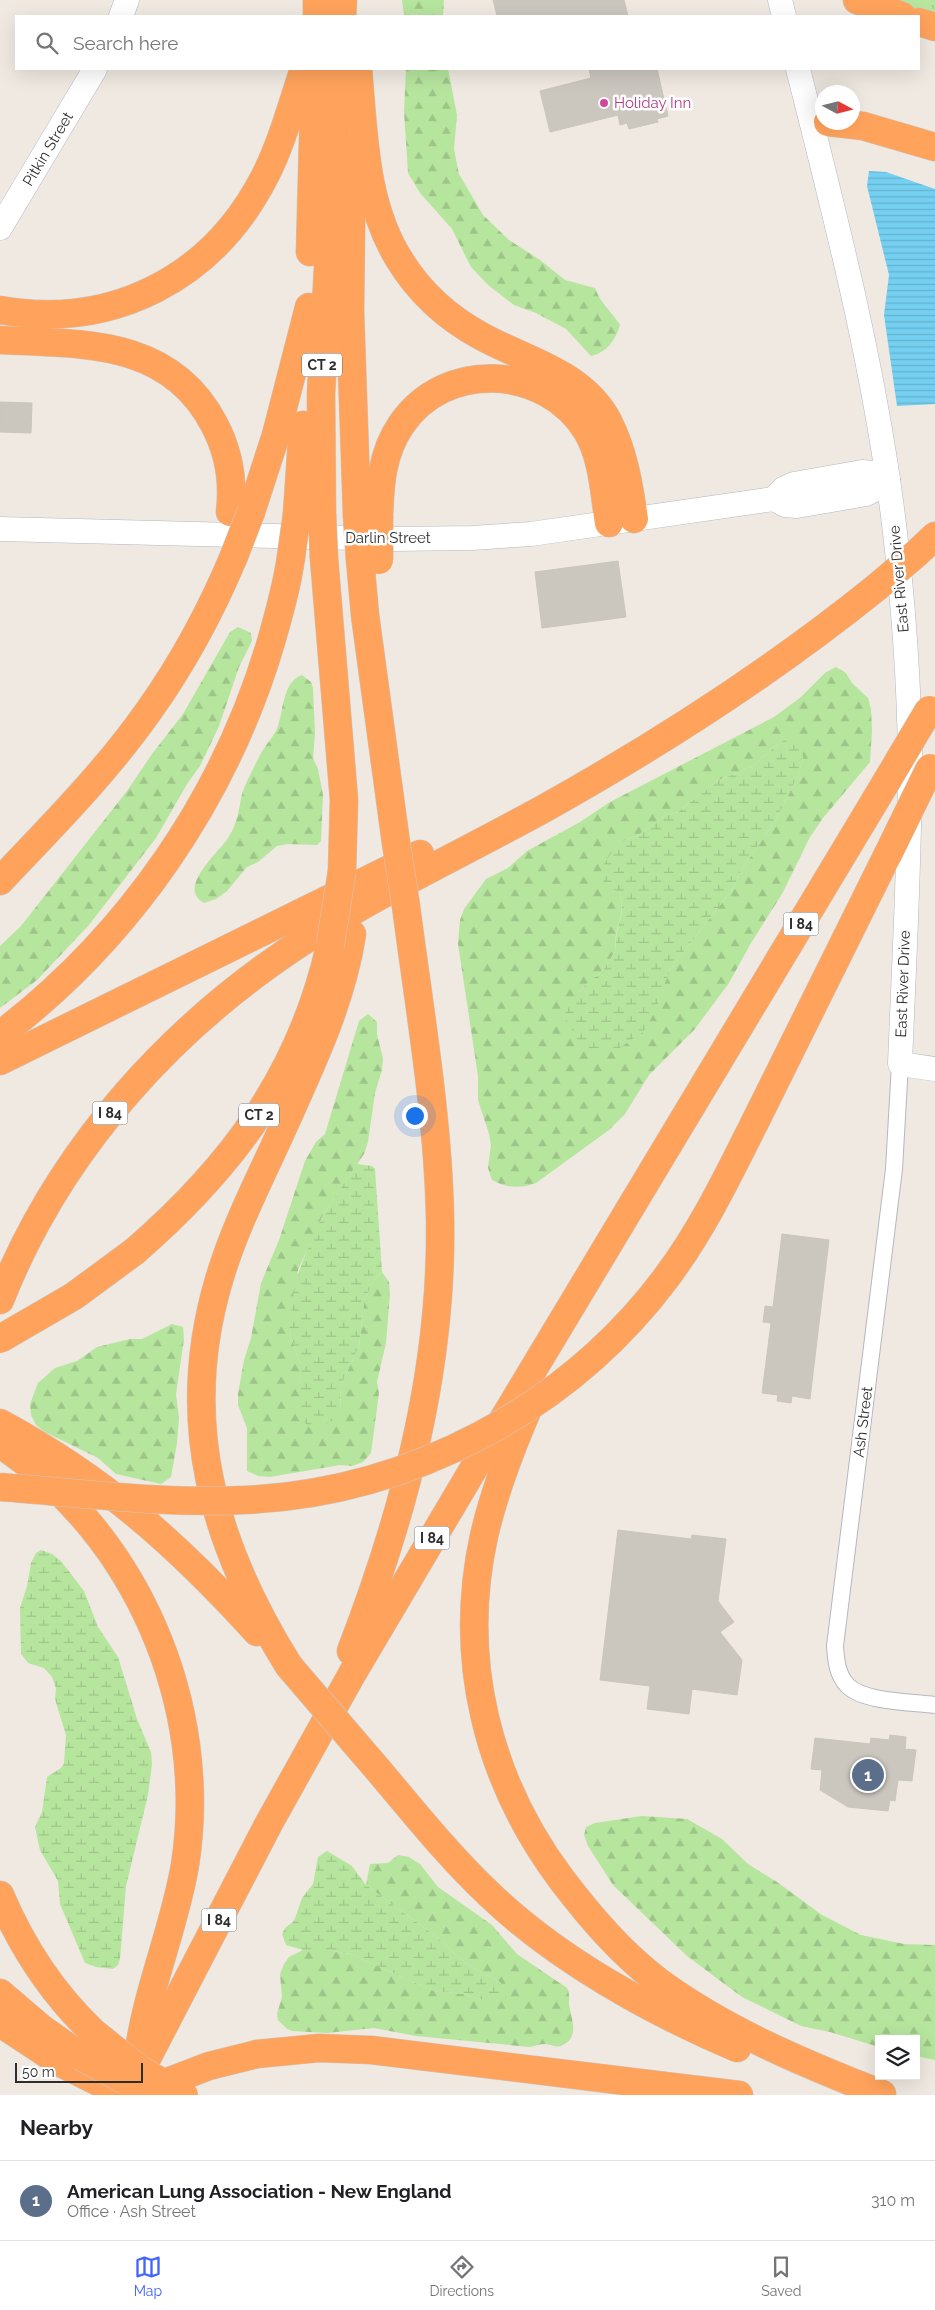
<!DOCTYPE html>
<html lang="en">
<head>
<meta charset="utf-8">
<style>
  body { margin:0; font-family:Raleway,sans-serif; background:#f6f6f6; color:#202124 }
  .controls { position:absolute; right:15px; bottom:15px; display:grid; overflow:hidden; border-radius:0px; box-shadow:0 5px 20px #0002 }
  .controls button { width:45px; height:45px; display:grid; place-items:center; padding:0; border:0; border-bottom:1px solid #e0e0e0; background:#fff; color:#202124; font:25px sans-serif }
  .compass { position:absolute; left:815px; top:85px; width:45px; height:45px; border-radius:50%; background:#fff; box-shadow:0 5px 20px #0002; rotate:97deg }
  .scale { position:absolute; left:15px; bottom:12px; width:128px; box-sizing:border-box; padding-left:5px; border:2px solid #2e2e2e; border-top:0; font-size:14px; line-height:18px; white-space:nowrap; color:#2e2e2e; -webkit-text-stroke:4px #fff; paint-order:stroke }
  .you { position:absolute; left:414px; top:1115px; width:18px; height:18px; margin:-12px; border:4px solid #fff; border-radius:50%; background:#1a73e8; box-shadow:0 0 0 8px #1a73e833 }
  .badge { display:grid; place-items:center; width:32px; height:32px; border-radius:50%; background:#4264fb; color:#fff; font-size:16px; font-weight:700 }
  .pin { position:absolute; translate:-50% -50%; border:2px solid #fff; box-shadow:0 1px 5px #0006 }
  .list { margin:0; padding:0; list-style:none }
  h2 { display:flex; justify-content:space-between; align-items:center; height:65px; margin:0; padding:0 20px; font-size:21px }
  h2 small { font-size:16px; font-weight:400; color:#757577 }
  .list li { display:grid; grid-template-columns:32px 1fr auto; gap:15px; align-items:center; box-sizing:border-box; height:80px; padding:0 20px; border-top:1px solid #e0e0e0 }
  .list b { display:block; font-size:19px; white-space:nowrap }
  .list p { margin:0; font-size:16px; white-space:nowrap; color:#757577 }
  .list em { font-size:16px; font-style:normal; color:#757577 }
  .icon { flex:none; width:28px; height:28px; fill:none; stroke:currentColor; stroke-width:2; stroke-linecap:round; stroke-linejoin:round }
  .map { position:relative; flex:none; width:935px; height:2095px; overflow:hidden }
  .search { position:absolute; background:#fff; box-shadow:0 5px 20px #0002; left:15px; right:15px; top:15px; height:55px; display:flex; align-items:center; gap:12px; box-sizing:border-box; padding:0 18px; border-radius:0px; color:#757577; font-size:19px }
  .sheet { height:145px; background:#fff }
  nav { display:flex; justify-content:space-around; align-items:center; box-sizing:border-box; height:70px; border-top:1px solid #e0e0e0; background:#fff; font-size:14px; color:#757577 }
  nav a { display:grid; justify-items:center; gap:2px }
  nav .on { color:#4264fb }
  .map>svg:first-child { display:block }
  .grass { fill:url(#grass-tufts) }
  .forest { fill:url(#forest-firs); fill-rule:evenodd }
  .wetland { fill:url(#wetland-marsh) }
  .water { fill:url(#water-rules) }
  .building { fill:#cbc7bf; stroke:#cbc5ba }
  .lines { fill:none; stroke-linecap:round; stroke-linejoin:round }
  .street-casing { stroke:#b4b7c1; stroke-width:18 }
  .secondary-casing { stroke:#b4b7c1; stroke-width:25 }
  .highway-casing { stroke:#c9c9c9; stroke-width:29 }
  .street { stroke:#fff; stroke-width:16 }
  .secondary { stroke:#fff; stroke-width:24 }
  .highway { stroke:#ffa35c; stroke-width:28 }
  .highway-bridge-casing { stroke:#c9c9c9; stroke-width:29; stroke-linecap:butt }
  .highway-bridge { stroke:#ffa35c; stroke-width:28 }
  .hotel-dot { fill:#d1479c; stroke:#fff; stroke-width:2 }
  .labels { text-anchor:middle; stroke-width:5; stroke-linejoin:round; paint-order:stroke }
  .shield { fill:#fff; stroke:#6d6d6d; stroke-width:1 }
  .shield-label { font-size:14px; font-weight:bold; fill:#2e2e2e }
  .hotel-label { font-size:15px; fill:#b23c85; stroke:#fff; text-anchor:start }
  .street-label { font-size:15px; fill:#2e2e2e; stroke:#fff }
</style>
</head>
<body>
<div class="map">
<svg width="935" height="2095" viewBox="0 0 935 2095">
  <defs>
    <pattern id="grass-tufts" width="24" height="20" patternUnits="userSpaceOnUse" patternTransform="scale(1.25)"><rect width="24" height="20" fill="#b6e59e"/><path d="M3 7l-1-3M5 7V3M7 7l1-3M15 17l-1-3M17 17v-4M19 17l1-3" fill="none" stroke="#9dc588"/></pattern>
    <pattern id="forest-firs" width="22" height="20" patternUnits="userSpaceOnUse" patternTransform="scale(1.25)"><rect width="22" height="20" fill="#b6e59e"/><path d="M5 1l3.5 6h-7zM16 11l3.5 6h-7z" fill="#9dc588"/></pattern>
    <pattern id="wetland-marsh" width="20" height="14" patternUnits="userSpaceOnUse" patternTransform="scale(1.25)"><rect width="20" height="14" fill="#b6e59e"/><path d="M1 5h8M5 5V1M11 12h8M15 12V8" fill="none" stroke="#9dc588"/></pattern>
    <pattern id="water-rules" width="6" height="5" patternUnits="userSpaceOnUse" patternTransform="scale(1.25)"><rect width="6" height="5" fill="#75cff0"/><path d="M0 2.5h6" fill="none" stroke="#66b2ce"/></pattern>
  </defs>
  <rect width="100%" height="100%" fill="#efe9e1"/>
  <!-- grass -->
  <polygon class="grass" points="883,0 935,0 935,18"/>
  <!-- forest -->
  <g class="forest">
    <polygon points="402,0 444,0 443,16 404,16"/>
    <path d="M406,69H448L457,115L454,149L459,174L483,215L509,240L540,260L565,280L595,288C600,303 612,312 620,325C615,341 607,352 591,356L566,329L536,313L514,305L488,285L471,267L452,229L420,193L408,173L404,112Z"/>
    <polygon points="238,627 251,633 252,641 239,667 219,726 200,766 187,784 156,838 89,925 37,980 0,1008 0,946 21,926 127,791 152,754 183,714 230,632"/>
    <path d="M836,667L846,673L852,683L868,698L871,709L872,731L870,762L823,818L810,837L782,894L751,943L729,983L694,1030L649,1075L625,1114L609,1130L536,1183C519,1189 507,1188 492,1180L488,1168L491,1145L489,1134L478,1100V1076L458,944L460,920L464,909L486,879L508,868L527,851L580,822L610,802L774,717L801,697L826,672ZM778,744L803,757L799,773L776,820L742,869L732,890L670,969L665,979L576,994L604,969L616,950C612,927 628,915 619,892L609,888L625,840L637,836L666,815L678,812L717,781L753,766Z"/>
    <path d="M302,675L311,682L313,688L315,733L313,758L318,769L323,795L321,841L317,845L288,844L277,846L258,862L247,867L227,891L216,899L204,903C177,889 216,854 226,841C230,835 234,828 236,821C240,810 240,798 244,788C249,777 254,767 259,757C263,748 271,740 276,731C284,715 281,682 302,675Z"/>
    <polygon points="368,1014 377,1022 377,1034 383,1059 382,1070 375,1093 368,1142 364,1154 323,1215 298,1270 289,1330 300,1364 302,1412 341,1410 340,1387 359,1346 364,1301 374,1280 382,1272 389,1282 390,1294 386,1343 377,1382 379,1393 371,1453 363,1462 352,1466 340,1465 270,1477 258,1476 247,1471 247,1428 238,1405 238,1394 244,1360 251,1338 261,1283 279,1240 305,1161 316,1142 325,1134 359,1021"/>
    <polygon points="172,1324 183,1327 184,1339 176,1394 179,1418 177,1443 171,1477 161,1484 116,1474 98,1458 45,1432 36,1425 31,1415 30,1404 38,1383 55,1368 77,1361 97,1347 130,1339 142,1339"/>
    <polygon points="642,1816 687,1819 722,1839 748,1864 777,1882 822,1915 861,1935 904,1944 935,1945 935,2060 916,2056 916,2039 879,2039 879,2047 830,2032 801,2026 742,1997 687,1956 613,1885 588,1846 584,1835 586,1827 595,1823"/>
    <path d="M398,1855L409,1857L420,1864L438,1887L492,1925L517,1954L567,1988C570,1994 569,1998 569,2004C571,2019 581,2037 561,2046C555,2048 551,2044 545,2044C540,2044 535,2046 530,2047L416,2036L374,2028L327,2033L292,2031L287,2029L278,2020L277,2014L282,1997L280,1974L284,1964L289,1957L303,1950H327L350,1954L434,1991L464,1994L486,2001L501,1983L465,1963L438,1938L366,1885L370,1864L388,1863Z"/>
  </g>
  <!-- wetland -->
  <g class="wetland">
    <path d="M789,738H794L802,746L803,757L799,773L776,820L742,869L732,890L670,969L655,1012L643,1032L615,1051L581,1047L564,1015L576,994L604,969L616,950C613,927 628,915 619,892L608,888L602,879V867L615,847L625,840L637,836L666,815L678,812L717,781L753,766L778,744Z"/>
    <polygon points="357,1164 372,1166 375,1169 382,1272 374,1280 364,1301 359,1346 340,1387 341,1410 334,1420 313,1430 305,1423 301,1412 300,1364 289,1330 295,1282 312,1237 323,1215"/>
    <polygon points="41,1550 52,1554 61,1561 84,1591 98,1627 118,1657 137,1719 151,1752 152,1764 148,1795 126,1886 120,1959 118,1965 113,1969 96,1967 85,1963 60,1904 58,1881 40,1850 35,1827 42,1812 47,1777 61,1768 64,1763 66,1735 55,1699 56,1688 52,1677 44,1668 28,1663 21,1654 20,1608 27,1586 31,1563 36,1553"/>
    <polygon points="327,1851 352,1866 366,1885 438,1938 465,1963 501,1983 507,1994 505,2000 486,2001 464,1994 434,1991 350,1954 327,1950 303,1950 286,1945 282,1934 285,1928 294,1921 302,1898 313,1884 318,1857"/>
  </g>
  <!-- water -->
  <polygon class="water" points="869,171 886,172 935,189 935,404 897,406 884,315 889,275 867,186"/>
  <!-- building -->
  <g class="building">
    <polygon points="493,0 624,0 628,16 497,16"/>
    <polygon points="589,69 657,69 668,116 657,119 658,122 629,129 627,123 620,125 618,115 550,132 540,91 591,78"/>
    <polygon points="0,402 32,403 31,433 0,432"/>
    <polygon points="618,561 626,617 542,628 535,572"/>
    <polygon points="782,1234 829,1240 810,1399 792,1396 791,1403 777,1401 778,1395 762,1393 771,1323 763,1322 765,1306 773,1307"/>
    <polygon points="618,1530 691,1539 692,1535 726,1539 718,1601 734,1622 720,1632 742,1660 737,1695 692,1689 689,1714 647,1709 650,1686 600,1680"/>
    <polygon points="890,1735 906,1737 905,1749 916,1750 912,1781 898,1780 895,1801 890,1800 888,1811 848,1807 820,1790 822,1770 811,1769 815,1738 870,1744 871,1738 889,1740"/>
  </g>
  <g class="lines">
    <!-- street casing -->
    <g class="street-casing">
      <path id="street" d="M900,1064L894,1169L835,1646C836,1660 837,1675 848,1686C864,1702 913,1702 935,1705"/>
    </g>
    <!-- secondary casing -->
    <g class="secondary-casing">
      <g id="secondary">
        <polyline points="780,0 784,16"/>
        <polyline points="121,16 127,0"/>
        <path d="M798,69C836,219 875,369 894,524C903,600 909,679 910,756C910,859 904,962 900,1064L935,1069"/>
        <polyline points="0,228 95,69"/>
        <polyline points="774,499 783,489 794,484 862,472 875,473 888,480"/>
        <polyline points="0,529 393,539 472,538 531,534 774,499 785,505 797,506 866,494 878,488 888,480"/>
      </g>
    </g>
    <!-- highway casing -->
    <g class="highway-casing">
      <g id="highway">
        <polyline points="857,0 902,16"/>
        <polyline points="317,16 317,0"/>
        <polyline points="342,16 343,0"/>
        <polyline points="919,22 935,27"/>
        <path d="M358,69C364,133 364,203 399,259C419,292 448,318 481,336C526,361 582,372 608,421C624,452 629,486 634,519"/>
        <polyline points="828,122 863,126 935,147"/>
        <polyline points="352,149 350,310 357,515"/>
        <polyline points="310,252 315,69"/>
        <path d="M0,310C113,330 213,278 265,176C282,143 292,104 304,69"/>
        <path d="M0,340C83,344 170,339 214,424C229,452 234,480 230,512"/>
        <polyline points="251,512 276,435 309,307"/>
        <polyline points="297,514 303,425"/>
        <polyline points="322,515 321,394 339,69"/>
        <path d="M379,516C380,484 382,453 401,425C445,359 546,365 587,431C603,458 604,493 609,523"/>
        <polyline points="917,553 935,536"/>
        <polyline points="324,558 344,800 342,871"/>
        <polyline points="360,559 365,615 396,843"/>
        <path d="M0,881C51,827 105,773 148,712C183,663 211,611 234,556"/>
        <path d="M0,1035C129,937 225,798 271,642C279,614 287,586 291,557"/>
        <polyline points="0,1061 420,854"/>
        <polyline points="755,1122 887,856"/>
        <path d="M135,1251C233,1166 301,1074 330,946"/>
        <path d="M0,1300C60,1148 174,1023 311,936C386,889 467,851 545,808C661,743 773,671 877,587"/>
        <path d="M534,1395C514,1440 495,1488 484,1536C457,1659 487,1780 562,1880C591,1918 621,1953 659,1982C726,2031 805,2064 882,2094"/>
        <path d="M0,1423C104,1479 178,1545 257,1632"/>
        <path d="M0,1444C137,1533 210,1706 185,1865C174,1930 146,1992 138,2057"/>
        <path d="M351,1651C405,1511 443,1367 440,1217C438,1115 419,1007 406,906"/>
        <path d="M289,1666C213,1544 177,1421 219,1280C235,1225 263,1173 286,1121C313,1061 342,1000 352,934"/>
        <path d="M361,1750C403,1798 443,1851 490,1895C557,1959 652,2012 737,2048"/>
        <path d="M0,1895C22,1947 52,1993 93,2032"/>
        <polyline points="0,1993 41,2028 75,2052"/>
        <polyline points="0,2023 61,2063 124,2095"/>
        <polyline points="257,2054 319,2048 371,2050 739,2095"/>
        <polyline points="130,2091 268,1825 352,1674 474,1468 885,784"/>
      </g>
    </g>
    <!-- street -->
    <use href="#street" class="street"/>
    <!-- secondary -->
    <use href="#secondary" class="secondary"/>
    <!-- highway -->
    <use href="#highway" class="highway"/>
    <!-- highway-bridge casing -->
    <g class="highway-bridge-casing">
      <g id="highway-bridge">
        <polyline points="322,515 324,558"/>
        <polyline points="357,515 360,559"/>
        <polyline points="379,516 379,560"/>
        <polyline points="234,556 251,512"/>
        <polyline points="291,557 297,514"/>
        <polyline points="877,587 917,553"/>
        <polyline points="885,784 929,710"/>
        <polyline points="396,843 406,906"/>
        <polyline points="887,856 930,768"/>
        <polyline points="330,946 342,871"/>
        <polyline points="0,1339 74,1296 135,1251"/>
        <path d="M0,1487C81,1493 163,1504 244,1500C408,1493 567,1410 666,1278C702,1230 728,1176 755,1122"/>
        <polyline points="289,1666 361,1750"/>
        <polyline points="93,2032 139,2069 184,2095"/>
        <polyline points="80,2056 147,2092"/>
        <polyline points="133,2095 209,2066 257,2054"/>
      </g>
    </g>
    <!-- highway-bridge -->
    <use href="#highway-bridge" class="highway-bridge"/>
  </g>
  <!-- markers -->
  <circle class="hotel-dot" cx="604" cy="103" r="5"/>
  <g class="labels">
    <!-- shield labels -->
    <g class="shield">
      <rect x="302" y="353.5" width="40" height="23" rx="4"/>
      <rect x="783.5" y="912.5" width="35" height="23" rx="4"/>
      <rect x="92.5" y="1101.5" width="35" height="23" rx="4"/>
      <rect x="239" y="1103.5" width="40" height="23" rx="4"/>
      <rect x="414.5" y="1526.5" width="35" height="23" rx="4"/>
      <rect x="201.5" y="1908.5" width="35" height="23" rx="4"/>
    </g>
    <g class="shield-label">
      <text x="322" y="370">CT 2</text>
      <text x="801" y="929">I 84</text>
      <text x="110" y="1118">I 84</text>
      <text x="259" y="1120">CT 2</text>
      <text x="432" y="1543">I 84</text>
      <text x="219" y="1925">I 84</text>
    </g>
    <!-- hotel labels -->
    <g class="hotel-label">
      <text x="614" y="108">Holiday Inn</text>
    </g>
    <!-- street labels -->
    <g class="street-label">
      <text transform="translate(48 149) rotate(-59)" y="5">Pitkin Street</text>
      <text x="388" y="543">Darlin Street</text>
      <text transform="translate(899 579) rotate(-95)" y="5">East River Drive</text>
      <text transform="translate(903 984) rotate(-88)" y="5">East River Drive</text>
      <text transform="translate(863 1422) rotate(-83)" y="5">Ash Street</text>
    </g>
  </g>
</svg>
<div class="controls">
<button><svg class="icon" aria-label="layers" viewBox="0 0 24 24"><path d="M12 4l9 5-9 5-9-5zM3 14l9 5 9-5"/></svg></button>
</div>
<svg class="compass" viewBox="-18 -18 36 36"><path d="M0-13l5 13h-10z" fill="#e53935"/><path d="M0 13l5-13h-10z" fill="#757577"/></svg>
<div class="scale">50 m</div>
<div class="you"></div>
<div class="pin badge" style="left:868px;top:1775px;background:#5c6f8a">1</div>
<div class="search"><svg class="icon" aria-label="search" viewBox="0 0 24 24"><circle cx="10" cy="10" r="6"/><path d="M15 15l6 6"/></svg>Search here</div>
</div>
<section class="sheet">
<h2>Nearby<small></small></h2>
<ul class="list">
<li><span class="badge" style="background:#5c6f8a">1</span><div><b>American Lung Association - New England</b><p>Office · Ash Street</p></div><em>310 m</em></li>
</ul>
</section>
<nav>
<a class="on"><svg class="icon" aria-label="map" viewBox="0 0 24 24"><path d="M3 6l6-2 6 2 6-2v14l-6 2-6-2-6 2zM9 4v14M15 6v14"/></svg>Map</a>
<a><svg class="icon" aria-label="directions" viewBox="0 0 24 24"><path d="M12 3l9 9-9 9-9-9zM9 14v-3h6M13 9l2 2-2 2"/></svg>Directions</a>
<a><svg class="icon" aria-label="saved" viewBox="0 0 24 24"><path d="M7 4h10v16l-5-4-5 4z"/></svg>Saved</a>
</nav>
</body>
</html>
